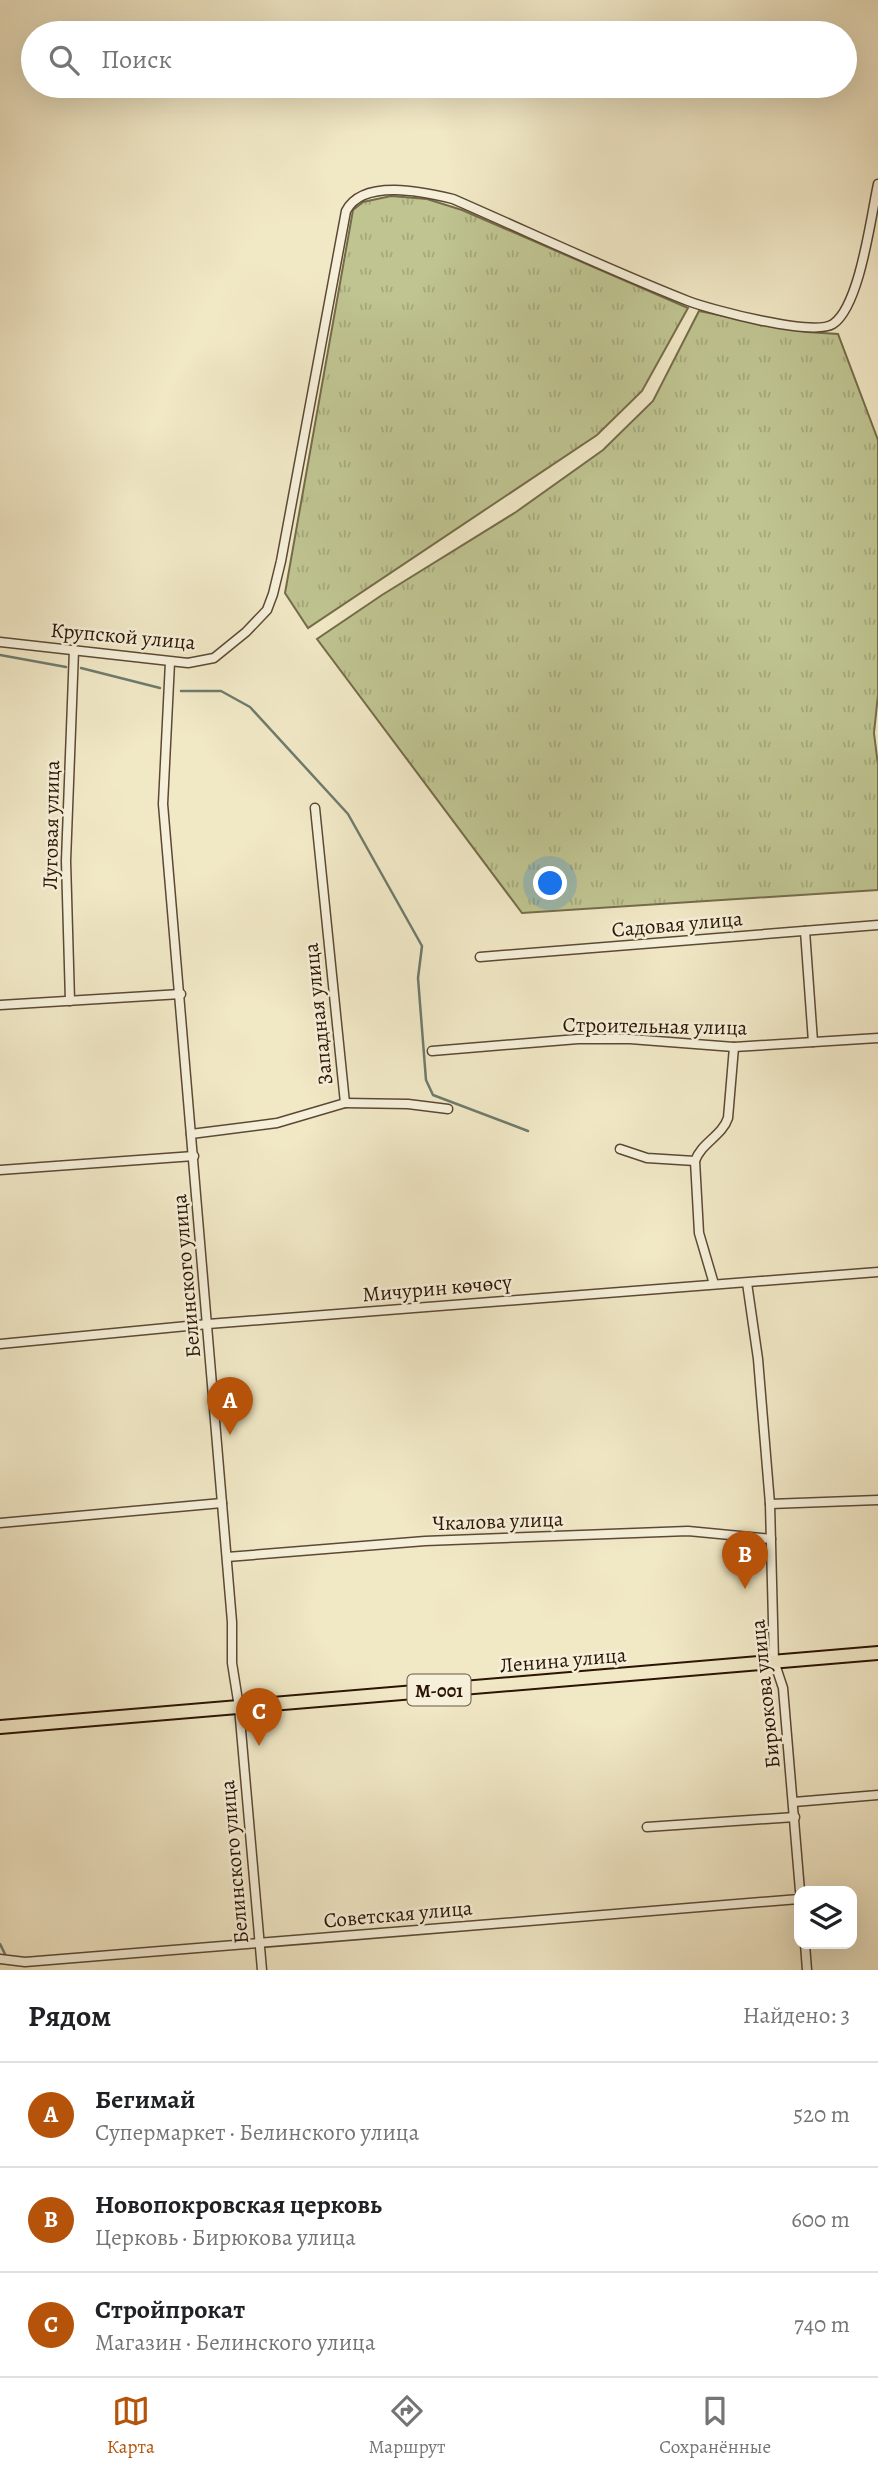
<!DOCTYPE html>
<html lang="ru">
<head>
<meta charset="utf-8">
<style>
  body { margin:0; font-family:Alegreya,serif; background:#f2f2f2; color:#202124 }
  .controls { position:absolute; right:21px; bottom:21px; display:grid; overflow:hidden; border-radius:14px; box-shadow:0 7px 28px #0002 }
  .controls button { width:63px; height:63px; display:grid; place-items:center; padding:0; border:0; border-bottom:2px solid #e0e0e0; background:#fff; color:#202124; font:35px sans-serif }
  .you { position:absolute; left:551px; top:884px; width:24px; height:24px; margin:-18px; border:5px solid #fff; border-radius:50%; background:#1a73e8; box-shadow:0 0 0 10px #1a73e833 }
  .badge { display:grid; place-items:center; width:46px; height:46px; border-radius:50%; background:#b45309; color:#fff; font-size:23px; font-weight:700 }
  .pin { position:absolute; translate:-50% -58px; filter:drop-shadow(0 2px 4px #0008) }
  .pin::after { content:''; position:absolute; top:37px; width:24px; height:21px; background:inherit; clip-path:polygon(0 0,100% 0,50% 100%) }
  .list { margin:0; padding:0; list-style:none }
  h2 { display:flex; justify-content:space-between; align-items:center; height:91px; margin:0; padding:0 28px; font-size:30px }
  h2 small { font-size:23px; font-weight:400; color:#757577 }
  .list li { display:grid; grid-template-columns:46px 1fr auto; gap:21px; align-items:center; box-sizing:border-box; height:105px; padding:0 28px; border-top:2px solid #e0e0e0 }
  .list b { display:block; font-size:26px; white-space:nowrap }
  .list p { margin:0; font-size:23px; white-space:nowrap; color:#757577 }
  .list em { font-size:23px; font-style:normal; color:#757577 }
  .icon { flex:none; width:38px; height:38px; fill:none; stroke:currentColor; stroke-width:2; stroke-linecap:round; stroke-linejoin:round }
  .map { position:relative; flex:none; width:878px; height:1970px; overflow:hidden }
  .search { position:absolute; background:#fff; box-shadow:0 7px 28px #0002; left:21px; right:21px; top:21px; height:77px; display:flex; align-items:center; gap:18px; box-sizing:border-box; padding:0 24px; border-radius:38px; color:#757577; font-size:26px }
  .sheet { height:406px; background:#fff }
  nav { display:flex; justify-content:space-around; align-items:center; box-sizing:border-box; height:98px; border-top:2px solid #e0e0e0; background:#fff; font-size:19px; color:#757577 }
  nav a { display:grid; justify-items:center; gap:4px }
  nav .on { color:#b45309 }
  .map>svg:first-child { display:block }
  .grass { fill:url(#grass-tufts); stroke:#756c4a; stroke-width:2 }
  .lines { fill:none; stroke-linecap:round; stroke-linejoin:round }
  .stream { stroke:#6e7b6e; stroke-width:2.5 }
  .street-casing { stroke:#5c4934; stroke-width:11 }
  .primary-casing { stroke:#2b1403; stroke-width:16 }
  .street { stroke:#f6f0da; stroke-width:8 }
  .primary { stroke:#f1e8c6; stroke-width:12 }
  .labels { text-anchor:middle; stroke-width:5; stroke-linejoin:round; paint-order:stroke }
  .shield { fill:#f6f0da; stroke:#685644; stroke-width:2 }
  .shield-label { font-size:19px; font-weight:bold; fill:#2b1403 }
  .street-label { font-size:21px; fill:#2b1403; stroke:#f6f0da }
</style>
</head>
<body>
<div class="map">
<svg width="878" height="1970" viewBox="0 0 878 1970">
  <defs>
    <pattern id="grass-tufts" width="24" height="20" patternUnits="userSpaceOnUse" patternTransform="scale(1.75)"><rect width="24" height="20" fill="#bfc491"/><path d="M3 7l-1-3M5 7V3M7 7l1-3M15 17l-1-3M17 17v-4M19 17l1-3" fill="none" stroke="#a4a87b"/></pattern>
  </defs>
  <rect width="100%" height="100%" fill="#f1e8c6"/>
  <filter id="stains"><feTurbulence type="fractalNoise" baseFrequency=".00286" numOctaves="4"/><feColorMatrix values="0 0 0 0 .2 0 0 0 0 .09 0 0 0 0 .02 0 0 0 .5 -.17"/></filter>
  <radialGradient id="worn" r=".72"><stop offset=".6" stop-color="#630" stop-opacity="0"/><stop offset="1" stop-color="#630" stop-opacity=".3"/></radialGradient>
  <!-- grass -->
  <g class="grass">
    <polygon points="391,196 427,199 462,210 688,308 642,391 597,435 308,628 285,593 353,210 363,202"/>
    <polygon points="699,311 807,332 838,334 878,440 878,695 874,733 878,765 878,890 522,913 317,639 382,595 516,512 603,450 653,401"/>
  </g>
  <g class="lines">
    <!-- stream -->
    <g class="stream">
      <polyline points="0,655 66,667"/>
      <polyline points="81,668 160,688"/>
      <polyline points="181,691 221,691 250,707 348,814 422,946 418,978 426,1080 433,1095 528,1131"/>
      <polyline points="0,1944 5,1954"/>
    </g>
    <!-- street casing -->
    <g class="street-casing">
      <g id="street">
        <path d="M0,642L188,663L214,658L246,632L267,610L273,594L281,561L346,211C363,178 424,192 453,199C531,233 609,270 688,301C712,310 813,337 833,324C860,306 871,216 878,184"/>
        <polyline points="170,662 163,804 232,1622 232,1663 239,1707 262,1970"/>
        <polyline points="805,931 813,1042"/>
        <polyline points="480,957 878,925"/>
        <polyline points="70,1001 66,861 74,650"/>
        <polyline points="0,1005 181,994"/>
        <polyline points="432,1051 578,1039 630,1039 734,1047 878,1038"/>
        <polyline points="345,1103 408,1104 448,1109"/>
        <polyline points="191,1134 277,1123 345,1103 315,808"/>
        <polyline points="620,1149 647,1158 695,1161"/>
        <polyline points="0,1170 194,1156"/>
        <polyline points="747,1283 758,1359 770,1504 774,1661 783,1688 800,1891"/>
        <path d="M714,1284L699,1233L695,1161C701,1143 722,1136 728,1118L734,1047"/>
        <polyline points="0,1344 208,1324 878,1272"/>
        <polyline points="770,1504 878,1500"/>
        <polyline points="0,1523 222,1503"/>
        <polyline points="227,1557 425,1541 688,1531 771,1539"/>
        <polyline points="794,1802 878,1795"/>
        <polyline points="647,1827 795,1817"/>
        <polyline points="805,1944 807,1970"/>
        <polyline points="0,1959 25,1962 799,1899"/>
      </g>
    </g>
    <!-- primary casing -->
    <g class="primary-casing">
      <polyline id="primary" points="0,1727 878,1653"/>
    </g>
    <!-- street -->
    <use href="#street" class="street"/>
    <!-- primary -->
    <use href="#primary" class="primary"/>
  </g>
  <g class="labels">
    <!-- shield labels -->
    <rect class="shield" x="407.5" y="1674.5" width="63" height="31" rx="5"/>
    <g class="shield-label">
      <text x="439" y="1697">М-001</text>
    </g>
    <!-- street labels -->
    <g class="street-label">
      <text transform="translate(123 636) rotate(5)" y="7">Крупской улица</text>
      <text transform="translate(51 825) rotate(-89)" y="7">Луговая улица</text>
      <text transform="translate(677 924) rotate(-5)" y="7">Садовая улица</text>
      <text transform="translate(318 1014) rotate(-96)" y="7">Западная улица</text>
      <text transform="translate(655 1026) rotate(1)" y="7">Строительная улица</text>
      <text transform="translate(186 1276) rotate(-95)" y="7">Белинского улица</text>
      <text transform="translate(437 1288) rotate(-5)" y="7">Мичурин көчөсү</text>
      <text transform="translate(498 1521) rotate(-2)" y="7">Чкалова улица</text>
      <text transform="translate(563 1660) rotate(-5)" y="7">Ленина улица</text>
      <text transform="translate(765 1694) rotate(-96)" y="7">Бирюкова улица</text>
      <text transform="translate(234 1862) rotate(-95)" y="7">Белинского улица</text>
      <text transform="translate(398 1914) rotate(-5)" y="7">Советская улица</text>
    </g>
  </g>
  <rect width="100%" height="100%" filter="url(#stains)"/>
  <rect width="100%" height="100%" fill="url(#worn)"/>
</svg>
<div class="controls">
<button><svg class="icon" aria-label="layers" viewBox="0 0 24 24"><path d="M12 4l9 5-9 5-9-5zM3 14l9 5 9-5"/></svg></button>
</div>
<div class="you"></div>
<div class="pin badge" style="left:230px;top:1435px">A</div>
<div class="pin badge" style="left:745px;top:1589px">B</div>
<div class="pin badge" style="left:259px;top:1746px">C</div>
<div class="search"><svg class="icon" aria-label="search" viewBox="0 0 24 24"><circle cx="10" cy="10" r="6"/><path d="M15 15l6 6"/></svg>Поиск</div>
</div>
<section class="sheet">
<h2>Рядом<small>Найдено: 3</small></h2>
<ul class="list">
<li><span class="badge">A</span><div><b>Бегимай</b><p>Супермаркет · Белинского улица</p></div><em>520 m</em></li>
<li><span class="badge">B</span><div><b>Новопокровская церковь</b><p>Церковь · Бирюкова улица</p></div><em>600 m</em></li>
<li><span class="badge">C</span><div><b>Стройпрокат</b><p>Магазин · Белинского улица</p></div><em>740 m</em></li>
</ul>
</section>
<nav>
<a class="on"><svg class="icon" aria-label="map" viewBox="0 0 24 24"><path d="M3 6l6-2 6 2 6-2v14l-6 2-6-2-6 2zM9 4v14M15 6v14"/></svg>Карта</a>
<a><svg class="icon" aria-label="directions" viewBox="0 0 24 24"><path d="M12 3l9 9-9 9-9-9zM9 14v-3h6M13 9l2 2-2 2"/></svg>Маршрут</a>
<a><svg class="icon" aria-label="saved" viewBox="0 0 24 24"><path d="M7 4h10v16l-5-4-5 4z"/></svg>Сохранённые</a>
</nav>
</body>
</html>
